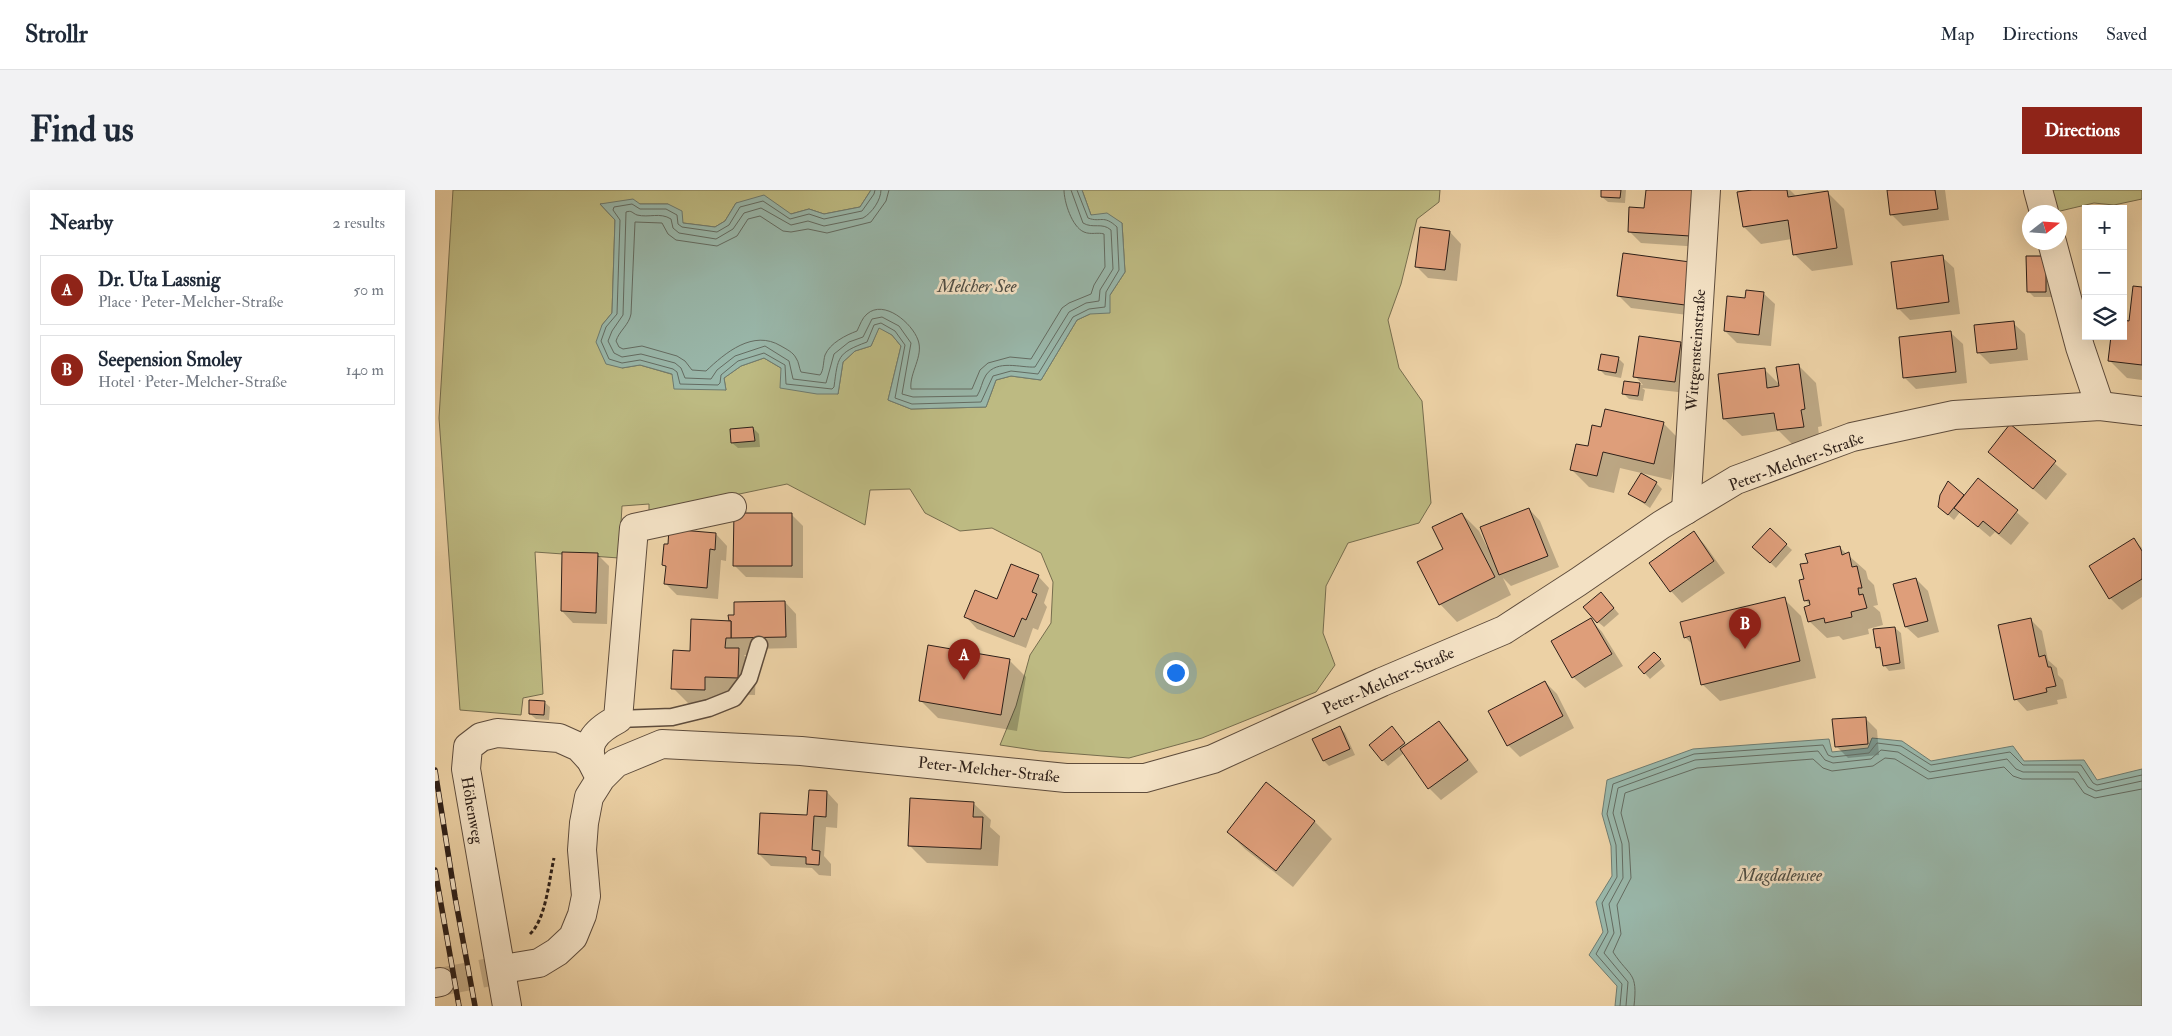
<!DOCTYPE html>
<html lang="en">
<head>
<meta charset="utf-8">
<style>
  body { margin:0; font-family:"IM FELL Double Pica",serif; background:#f2f2f3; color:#1f2937 }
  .controls { position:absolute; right:15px; top:15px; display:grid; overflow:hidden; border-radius:0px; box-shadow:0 5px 20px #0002 }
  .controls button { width:45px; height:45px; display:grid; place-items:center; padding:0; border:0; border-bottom:1px solid #e0e1e3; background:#fff; color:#1f2937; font:25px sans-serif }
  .compass { position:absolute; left:1587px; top:15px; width:45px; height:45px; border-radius:50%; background:#fff; box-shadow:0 5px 20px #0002; rotate:73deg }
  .you { position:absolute; left:740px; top:482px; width:18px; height:18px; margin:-12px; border:4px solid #fff; border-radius:50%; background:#1a73e8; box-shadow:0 0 0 8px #1a73e833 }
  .badge { display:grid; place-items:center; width:32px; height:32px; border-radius:50%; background:#8f2418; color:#fff; font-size:16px; font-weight:700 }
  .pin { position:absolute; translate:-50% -41px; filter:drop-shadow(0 1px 2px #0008) }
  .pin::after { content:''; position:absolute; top:26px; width:18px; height:15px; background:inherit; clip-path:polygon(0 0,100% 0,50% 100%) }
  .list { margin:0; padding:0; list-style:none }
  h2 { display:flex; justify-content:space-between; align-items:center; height:65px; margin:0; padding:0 20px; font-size:21px }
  h2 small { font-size:16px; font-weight:400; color:#747a83 }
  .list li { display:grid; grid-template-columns:32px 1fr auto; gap:15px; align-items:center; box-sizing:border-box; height:70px; margin:0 10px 10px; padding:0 10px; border:1px solid #e0e1e3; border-radius:0px }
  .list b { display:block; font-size:19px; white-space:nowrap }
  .list p { margin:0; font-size:16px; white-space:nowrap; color:#747a83 }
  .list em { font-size:16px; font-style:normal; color:#747a83 }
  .icon { flex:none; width:28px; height:28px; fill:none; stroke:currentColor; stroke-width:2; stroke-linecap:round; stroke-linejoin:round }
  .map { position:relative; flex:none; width:1707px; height:816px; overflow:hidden; border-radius:0px }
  header { display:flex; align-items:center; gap:30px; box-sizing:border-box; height:70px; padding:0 25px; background:#fff; border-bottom:1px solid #e0e1e3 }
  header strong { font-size:24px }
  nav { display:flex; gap:28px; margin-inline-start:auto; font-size:18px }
  .intro { display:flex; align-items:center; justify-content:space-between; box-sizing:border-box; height:120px; padding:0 30px }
  h1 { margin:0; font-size:35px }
  .button { padding:12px 22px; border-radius:0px; background:#8f2418; color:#fff; font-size:18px; font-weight:700 }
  main { display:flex; gap:30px; padding:0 30px }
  aside { flex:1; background:#fff; border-radius:0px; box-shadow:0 5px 20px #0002 }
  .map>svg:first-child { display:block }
  .green { fill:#bdba82; stroke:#766d4e }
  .water { fill:#99b7aa; stroke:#6e7b70 }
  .shadow { fill:#0003 }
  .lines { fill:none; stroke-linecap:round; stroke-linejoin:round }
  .shore { stroke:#646c62; stroke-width:1 }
  .building { fill:#de9e7a; stroke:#2e2019 }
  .minor-tunnel { stroke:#c6ae89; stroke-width:28; stroke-dasharray:28 14; stroke-linecap:butt }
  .service-casing { stroke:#5e4c3c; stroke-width:19 }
  .minor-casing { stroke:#5e4c3c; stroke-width:30 }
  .path { stroke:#2e2019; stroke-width:3; stroke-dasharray:4 2.5; stroke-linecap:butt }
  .service { stroke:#f3e1c4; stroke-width:16 }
  .minor { stroke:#f3e1c4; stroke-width:28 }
  .rail-casing { stroke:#2e2019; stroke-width:5.5 }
  .rail { stroke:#f3e1c4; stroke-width:4; stroke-dasharray:11; stroke-linecap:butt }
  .labels { text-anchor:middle; stroke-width:5; stroke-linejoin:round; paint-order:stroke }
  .street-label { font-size:16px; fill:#2e2019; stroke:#f3e1c4 }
  .water-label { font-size:18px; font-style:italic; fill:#4e4d44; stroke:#f3e1c4 }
</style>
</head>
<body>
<header>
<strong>Strollr</strong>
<nav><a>Map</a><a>Directions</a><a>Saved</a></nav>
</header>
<div class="intro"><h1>Find us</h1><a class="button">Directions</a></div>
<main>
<aside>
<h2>Nearby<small>2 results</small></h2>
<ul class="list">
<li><span class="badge">A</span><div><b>Dr. Uta Lassnig</b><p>Place · Peter-Melcher-Straße</p></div><em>50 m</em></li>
<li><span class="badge">B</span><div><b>Seepension Smoley</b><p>Hotel · Peter-Melcher-Straße</p></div><em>140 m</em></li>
</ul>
</aside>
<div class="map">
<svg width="1707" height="816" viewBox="0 0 1707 816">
  <rect width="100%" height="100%" fill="#ecd1a5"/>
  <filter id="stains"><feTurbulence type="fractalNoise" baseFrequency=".004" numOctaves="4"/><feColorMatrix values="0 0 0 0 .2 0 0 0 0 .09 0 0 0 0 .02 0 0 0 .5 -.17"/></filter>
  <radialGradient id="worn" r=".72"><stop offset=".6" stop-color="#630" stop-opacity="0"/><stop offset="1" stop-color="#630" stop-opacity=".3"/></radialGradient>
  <!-- green -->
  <g class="green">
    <polygon points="18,0 436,0 425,17 389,24 374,19 356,24 301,13 290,31 280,37 248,33 233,14 165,14 180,30 177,123 167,135 187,178 205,175 291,200 289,188 306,176 329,168 346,178 403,204 408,172 420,161 436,156 444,137 457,145 466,156 453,210 476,219 551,217 561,190 576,186 606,190 642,130 655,124 675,105 690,82 687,33 656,25 647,0 1005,0 1004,12 982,29 966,94 953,130 964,178 987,211 996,313 984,333 913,353 891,396 888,443 900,475 881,502 767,548 694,568 605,561 565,555 581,516 595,465 616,433 618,392 606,363 557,338 525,341 490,323 475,299 435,300 430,335 352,294 214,323 214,314 187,316 184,368 100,362 108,504 88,508 86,525 25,520 4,228"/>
    <polygon points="1608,0 1707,0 1707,9 1679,15 1659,13 1621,22"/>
  </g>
  <!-- water -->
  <g class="water">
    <polygon points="436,0 647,0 656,25 672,23 687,33 690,82 675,105 675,123 655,124 642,130 606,190 576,186 561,190 551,217 476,219 453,210 466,156 457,145 444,138 436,156 420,161 408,172 403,204 382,204 345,198 346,178 329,168 306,176 289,188 291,200 239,199 237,184 205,175 187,178 171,174 161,152 167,135 177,123 180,30 165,14 198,9 205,14 233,14 247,21 248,33 280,37 290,31 301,13 329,5 356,24 374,19 389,24 425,17"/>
    <polygon points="1437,548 1467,551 1496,571 1578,556 1589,571 1649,570 1662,590 1707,579 1707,816 1180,816 1182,796 1154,765 1168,742 1161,712 1177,686 1176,656 1167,624 1172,590 1258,559 1394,549 1397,562 1433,558"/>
  </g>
  <!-- shadow -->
  <g class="shadow">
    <polygon points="1168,0 1191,0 1190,13 1173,12 1167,7"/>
    <polygon points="1212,0 1266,57 1206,53 1194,41 1210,20"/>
    <polygon points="1325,0 1355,0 1362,7 1392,2 1409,19 1418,75 1377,81 1359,64 1357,49 1326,54 1309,37"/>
    <polygon points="1453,0 1510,0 1514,30 1468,36 1456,24"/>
    <polygon points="1015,42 1026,54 1022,91 993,88 981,76"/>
    <polygon points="1507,67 1519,78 1525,124 1475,130 1463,118"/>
    <polygon points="1255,73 1261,126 1196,118 1184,106"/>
    <polygon points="1616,73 1616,107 1599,107 1593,101"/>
    <polygon points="1707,98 1707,190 1692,188 1675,171 1695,132"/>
    <polygon points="1328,103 1340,114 1336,156 1302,153 1290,141 1311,109"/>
    <polygon points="1578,133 1590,144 1593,170 1555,174 1543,162"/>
    <polygon points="1516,143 1528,154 1532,193 1481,199 1469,187"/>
    <polygon points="1245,153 1257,164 1252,203 1207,198 1210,200 1208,211 1194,209 1188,203 1190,192 1208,195 1200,186"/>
    <polygon points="1183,168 1189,174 1186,188 1170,185 1165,180"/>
    <polygon points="1364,176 1381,193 1387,236 1383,237 1385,254 1360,257 1344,241 1307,246 1289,229 1329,179 1345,195"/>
    <polygon points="1228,233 1245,250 1236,290 1185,278 1179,303 1154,297 1137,280 1167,239"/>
    <polygon points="1576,236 1632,284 1611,310 1554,262"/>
    <polygon points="318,238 324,244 325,257 303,258 297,253"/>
    <polygon points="1543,289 1594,333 1576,355 1560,342 1555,347 1525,322 1519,330 1510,322 1513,293 1529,307"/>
    <polygon points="1221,293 1227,299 1215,318 1195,304"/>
    <polygon points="1094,319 1105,331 1124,377 1076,396 1068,388 1076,405 1022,432 1005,414 984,372 1010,359 1027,324 1044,341 1052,357"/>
    <polygon points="357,325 368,336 368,388 311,387 299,375"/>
    <polygon points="1335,340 1357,360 1341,378 1319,357"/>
    <polygon points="1259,343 1270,355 1290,383 1247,413 1236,401"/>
    <polygon points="281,344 292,356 291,371 286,370 283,409 242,405 231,394 232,378 229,375"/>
    <polygon points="1699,350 1707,358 1707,407 1687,420 1675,408"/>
    <polygon points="1404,357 1431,381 1433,389 1439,395 1443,415 1438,416 1445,422 1448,435 1433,439 1434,444 1408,450 1404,446 1392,448 1374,431 1376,416 1370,410 1370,390 1374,374"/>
    <polygon points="163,365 174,376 172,434 138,433 127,421"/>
    <polygon points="603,386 614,398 609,413 612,417 603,440 598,438 591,458 542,439 531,427 563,411"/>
    <polygon points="1481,389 1493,401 1504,442 1483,448 1471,437"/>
    <polygon points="1171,409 1184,424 1169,437 1163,432"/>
    <polygon points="1349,409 1366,426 1381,488 1285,511 1267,494 1258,455 1250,447"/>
    <polygon points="350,412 361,424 362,458 313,459 312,465 309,465 321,477 320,505 287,504 286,517 255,515 238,498 256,462 295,433"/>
    <polygon points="1595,429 1607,441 1613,470 1622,478 1623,485 1628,490 1632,508 1622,510 1623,514 1592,521 1581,509"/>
    <polygon points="1156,430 1167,442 1188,476 1150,498 1138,487"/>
    <polygon points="1460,438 1466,443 1470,479 1454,481 1449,475 1447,462 1442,457"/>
    <polygon points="1225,469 1230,476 1215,489 1204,477"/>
    <polygon points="574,470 591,487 582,541 503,528 486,511"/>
    <polygon points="1110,492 1122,504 1139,538 1085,567 1073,555"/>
    <polygon points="109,512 115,517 114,530 101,529 95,524"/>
    <polygon points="1430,528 1442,540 1444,565 1413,568 1401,556"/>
    <polygon points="1004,532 1015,544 1043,582 1006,610 994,598 969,563 953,576 935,555 962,544 972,556"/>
    <polygon points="905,538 910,543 920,565 894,576 889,571 879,549"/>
    <polygon points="831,594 880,632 897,649 858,697 810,659 793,642"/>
    <polygon points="392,602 403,614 402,638 391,637 389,666 396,674 396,686 384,685 377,678 336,676 324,664 373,627"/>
    <polygon points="538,613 556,630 555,637 565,646 563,676 492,673 474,655"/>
  </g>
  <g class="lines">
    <!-- shore -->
    <g class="shore">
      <path d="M440,0L439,4L427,21L389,29L374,24L355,29L328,11L305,17L294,35L282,42L247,37L243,34L242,25L231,19H205L197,14L179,17L178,20L185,30L182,124L171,137L166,151L174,169L187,173L205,170L238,179L242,182L245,194L283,195L285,193L286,185L303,171L329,163L350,175L351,194L397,199L399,197C403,167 402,163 432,152L439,135L446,133L460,141L470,155L460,208L477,214L546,212L558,186L576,181L603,184L638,127L654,119L670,117L671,102L684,80L682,37C668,24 666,33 653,28L642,0"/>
      <path d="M446,0C446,10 437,23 428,28L389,36L373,31L356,35L326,18L309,23L298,39L281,49L244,43L238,38L236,29C225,22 214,28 202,25C197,23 197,20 191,22L188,125L177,141L173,151L179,163L187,167L206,164L240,173L246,178L250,188L276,189L282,180L300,166L330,156L354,171L358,189L391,193L399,164L414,152L428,147L437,129L447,127L464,136L476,153L467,204L478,207L542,206C546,200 547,191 551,185C562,169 586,178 600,177L634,122L651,113L664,111L665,100L678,79L676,40C667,32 658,39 648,33L636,0"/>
      <path d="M454,0L451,11L436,32L392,43L373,39L356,42L348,41L325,26L313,29L302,46L282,56L241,50L233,44L227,33L200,32L196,124C194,135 184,141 181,151L184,157L188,159L207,156L242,166L250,171L257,180L271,181C290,163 318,139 346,156C351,159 358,162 361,168C364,172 364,178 366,182L385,185C389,180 388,172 390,165C395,153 411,145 422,141C425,135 427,128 432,124C449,109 477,133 483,150C489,166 474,183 476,199H537L545,180L553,173L575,167L596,169L627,118L634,113L656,104L659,95L670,77L669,44C663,42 656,45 649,42C637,37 629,12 629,0"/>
      <polyline points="1185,816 1187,794 1161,764 1173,742 1167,713 1182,687 1181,655 1172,624 1178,594 1259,564 1388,555 1393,565 1398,567 1434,563 1442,553 1466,556 1496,575 1575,562 1588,575 1646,575 1658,593 1662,595 1707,585"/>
      <polyline points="1191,816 1193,792 1169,763 1179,743 1174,714 1188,688 1187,654 1178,623 1183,598 1260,570 1383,561 1390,570 1398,573 1436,569 1446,560 1463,562 1495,582 1572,569 1581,579 1588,582 1643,582 1653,597 1661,601 1707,591"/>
      <path d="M1199,816C1203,781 1195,788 1178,762L1186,744L1182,715L1196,688L1194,653L1186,623L1190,603L1262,578L1378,569L1388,578L1397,581L1438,576L1450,568L1460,569L1493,589L1569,577L1578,586L1587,589H1639L1649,603L1660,608L1707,599"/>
    </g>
  </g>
  <!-- building -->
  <g class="building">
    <polygon points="1166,0 1186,0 1185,8 1166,7"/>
    <polygon points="1211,0 1258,0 1255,46 1193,42 1194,17 1209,18"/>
    <polygon points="1317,0 1352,0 1353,7 1393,1 1402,58 1358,65 1353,30 1308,37 1302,2"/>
    <polygon points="1452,0 1500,0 1503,19 1455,25"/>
    <polygon points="985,37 1015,41 1010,80 980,77"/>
    <polygon points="1188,63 1255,72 1250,115 1182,106"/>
    <polygon points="1508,65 1514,112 1462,119 1456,72"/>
    <polygon points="1591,66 1611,66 1611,102 1592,102"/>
    <polygon points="1698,96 1707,97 1707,175 1673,171 1676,146 1688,146 1688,130 1694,131"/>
    <polygon points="1311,100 1329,102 1324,145 1289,141 1292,106 1310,108"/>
    <polygon points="1579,131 1582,159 1542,163 1539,135"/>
    <polygon points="1516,141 1521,182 1468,188 1464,147"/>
    <polygon points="1204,146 1246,152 1240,192 1198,187"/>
    <polygon points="1166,164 1184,167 1181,183 1163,180"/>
    <polygon points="1364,174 1370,219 1366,220 1369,237 1342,240 1339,223 1288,229 1283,184 1330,178 1332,198 1344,196 1341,177"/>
    <polygon points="1189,191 1205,193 1203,206 1187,204"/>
    <polygon points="1170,219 1229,232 1219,274 1168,262 1162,286 1135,280 1141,254 1153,256 1157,235 1166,237"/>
    <polygon points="1575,234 1621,271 1598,299 1553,262"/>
    <polygon points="318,237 320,251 296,253 295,239"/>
    <polygon points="1206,283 1222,292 1210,313 1193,304"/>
    <polygon points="1543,288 1583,320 1564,344 1548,331 1543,337 1519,318"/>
    <polygon points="1513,291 1529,305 1513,325 1503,317 1505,305"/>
    <polygon points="1094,318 1113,366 1064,385 1045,337"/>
    <polygon points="299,323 357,323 357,376 298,376"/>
    <polygon points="1027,323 1060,387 1004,415 982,372 1008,359 997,337"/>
    <polygon points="1335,338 1352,354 1335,373 1317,357"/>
    <polygon points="234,339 281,343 280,360 275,359 272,398 229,394 231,376 227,375 229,354 233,354"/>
    <polygon points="1259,341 1279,371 1235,402 1214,373"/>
    <polygon points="1699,348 1707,361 1707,389 1674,409 1654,376"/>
    <polygon points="1405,356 1407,365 1414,362 1417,377 1422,376 1427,398 1423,398 1424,405 1428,404 1432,418 1416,422 1417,427 1390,433 1389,428 1373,432 1369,417 1375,415 1374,410 1369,411 1364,390 1369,389 1365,374 1373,373 1370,364"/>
    <polygon points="127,362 163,363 161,423 126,421"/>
    <polygon points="576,374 604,385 597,402 602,404 591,430 587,428 579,447 529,427 540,400 562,409"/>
    <polygon points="1481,388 1493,431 1470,437 1458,394"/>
    <polygon points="1166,402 1179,418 1162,433 1148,417"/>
    <polygon points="1350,407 1365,471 1266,495 1255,446 1249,448 1245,432"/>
    <polygon points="350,411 351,447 296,448 296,431 294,431 293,425 299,425 299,412"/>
    <polygon points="1156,428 1177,464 1137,488 1116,451"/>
    <polygon points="1596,428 1604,467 1610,465 1613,477 1616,477 1621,496 1611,498 1612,502 1579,510 1563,435"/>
    <polygon points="256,429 296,431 296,448 291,448 290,458 304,458 303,488 270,487 270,500 236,499 238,460 255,461"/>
    <polygon points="1460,437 1465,473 1448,476 1445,457 1441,458 1438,439"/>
    <polygon points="493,455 575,469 566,525 484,511"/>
    <polygon points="1219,462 1226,469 1209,484 1203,477"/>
    <polygon points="1110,491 1128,526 1072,556 1053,521"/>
    <polygon points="94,510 110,511 109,525 94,524"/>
    <polygon points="1431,527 1433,554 1400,557 1397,529"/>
    <polygon points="1004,531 1033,570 993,599 965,559"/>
    <polygon points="905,536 915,559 888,571 877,549"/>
    <polygon points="957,536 970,553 947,571 934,555"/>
    <polygon points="831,592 880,631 841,681 792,642"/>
    <polygon points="374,600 392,601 391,627 379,626 377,660 385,661 384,675 371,674 371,667 323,664 325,623 372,625"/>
    <polygon points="475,608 539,612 538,627 548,627 546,659 473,656"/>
  </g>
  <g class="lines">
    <!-- minor-tunnel -->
    <polyline class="minor-tunnel" points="5,792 80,777"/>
    <!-- service casing -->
    <g class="service-casing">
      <polyline id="service" points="183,529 237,527 274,518 299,508 314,488 324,455"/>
    </g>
    <!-- minor casing -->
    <g class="minor-casing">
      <g id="minor">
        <polyline points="1603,0 1609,22"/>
        <polyline points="1617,52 1645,157 1665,216"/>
        <polyline points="1251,320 1271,0"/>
        <path d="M161,580C146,555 160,541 183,529L199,338L297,317"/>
        <polyline points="80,777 104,773 122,762 138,747 147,725 151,706 147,660 149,633 154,607 166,588 181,573 227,554 366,561 631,588 710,588 778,569 947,492 1069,440 1143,392 1226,335 1301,290 1417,247 1519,225 1665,216 1707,221"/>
        <polyline points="0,793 5,792"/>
        <polyline points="72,816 31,579 33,557 46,547 62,543 124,548 144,557 155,569"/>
      </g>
    </g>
    <!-- path -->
    <path class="path" d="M95,744C111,729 114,690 119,668"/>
    <!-- service -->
    <use href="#service" class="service"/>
    <!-- minor -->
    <use href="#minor" class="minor"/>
    <!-- rail casing -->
    <g class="rail-casing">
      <g id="rail">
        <polyline points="0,580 20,707 40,816"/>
        <polyline points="0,680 24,816"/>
      </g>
    </g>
    <!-- rail -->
    <use href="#rail" class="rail"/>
  </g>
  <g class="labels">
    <!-- street labels -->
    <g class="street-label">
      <text transform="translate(1260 160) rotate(-86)" y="6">Wittgensteinstraße</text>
      <text transform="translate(1361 271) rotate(-20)" y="6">Peter-Melcher-Straße</text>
      <text transform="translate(953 490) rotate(-24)" y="6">Peter-Melcher-Straße</text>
      <text transform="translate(554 579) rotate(6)" y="6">Peter-Melcher-Straße</text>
      <text transform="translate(38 620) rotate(80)" y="6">Höhenweg</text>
    </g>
    <!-- water labels -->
    <g class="water-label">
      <text x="542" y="102">Melcher See</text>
      <text x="1345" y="691">Magdalensee</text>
    </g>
  </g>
  <rect width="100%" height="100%" filter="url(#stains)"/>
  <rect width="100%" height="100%" fill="url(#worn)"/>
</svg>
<div class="controls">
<button>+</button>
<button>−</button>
<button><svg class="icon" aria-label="layers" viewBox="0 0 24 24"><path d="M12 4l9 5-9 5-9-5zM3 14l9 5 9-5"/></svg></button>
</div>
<svg class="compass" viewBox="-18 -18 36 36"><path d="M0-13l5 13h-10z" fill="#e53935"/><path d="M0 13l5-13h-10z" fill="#747a83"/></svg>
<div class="you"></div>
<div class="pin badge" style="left:529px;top:490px">A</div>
<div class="pin badge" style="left:1310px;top:459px">B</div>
</div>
</main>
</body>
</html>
